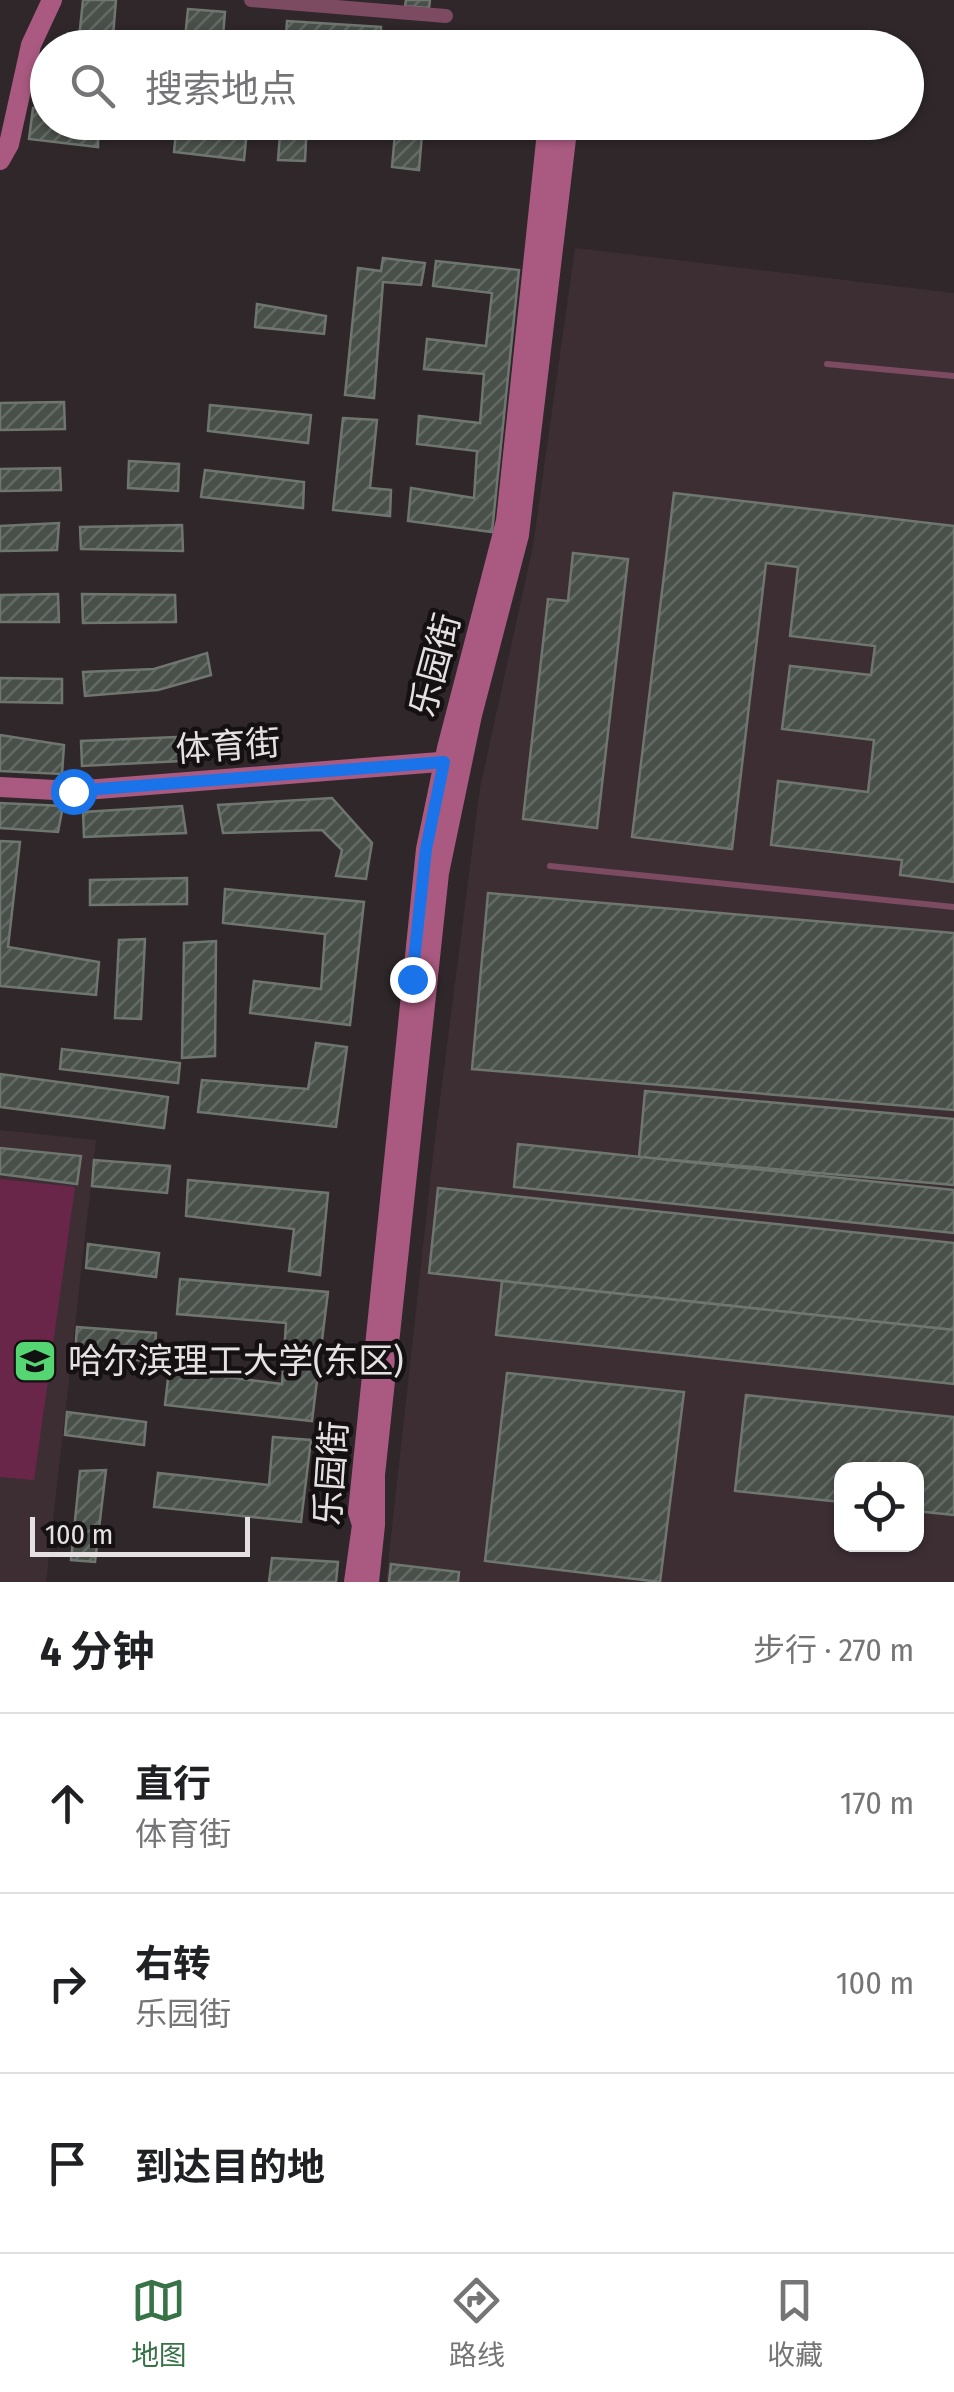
<!DOCTYPE html>
<html lang="zh">
<head>
<meta charset="utf-8">
<style>
  body { margin:0; font-family:"Fira Sans Condensed","Noto Sans SC",sans-serif; background:#f6f6f6; color:#202124 }
  .controls { position:absolute; right:30px; bottom:30px; display:grid; overflow:hidden; border-radius:20px; box-shadow:0 2px 8px #0004 }
  .controls button { width:90px; height:90px; display:grid; place-items:center; padding:0; border:0; border-bottom:2px solid #e0e0e0; background:#fff; color:#202124; font:50px sans-serif }
  .scale { position:absolute; left:30px; bottom:25px; width:220px; box-sizing:border-box; padding-left:10px; border:5px solid #e5e0e2; border-top:0; font-size:28px; line-height:35px; white-space:nowrap; color:#e5e0e2; -webkit-text-stroke:8px #151113; paint-order:stroke }
  .stop { position:absolute; width:30px; height:30px; margin:-22px; border:8px solid #1a73e8; border-radius:50%; background:#fff }
  .stop.end { background:#1a73e8; border-color:#fff; box-shadow:0 2px 10px #0008 }
  .list { margin:0; padding:0; list-style:none }
  h2 { display:flex; justify-content:space-between; align-items:center; height:130px; margin:0; padding:0 40px; font-size:42px }
  h2 small { font-size:32px; font-weight:400; color:#757577 }
  .list li { display:grid; grid-template-columns:65px 1fr auto; gap:30px; align-items:center; box-sizing:border-box; height:180px; padding:0 40px; border-top:2px solid #e0e0e0 }
  .list b { display:block; font-size:38px; white-space:nowrap }
  .list p { margin:0; font-size:32px; white-space:nowrap; color:#757577 }
  .list em { font-size:32px; font-style:normal; color:#757577 }
  .icon { flex:none; width:55px; height:55px; fill:none; stroke:currentColor; stroke-width:2; stroke-linecap:round; stroke-linejoin:round }
  .map { position:relative; flex:none; width:954px; height:1582px; overflow:hidden }
  .search { position:absolute; background:#fff; box-shadow:0 2px 8px #0004; left:30px; right:30px; top:30px; height:110px; display:flex; align-items:center; gap:25px; box-sizing:border-box; padding:0 35px; border-radius:55px; color:#757577; font-size:38px }
  .sheet { height:670px; background:#fff }
  nav { display:flex; justify-content:space-around; align-items:center; box-sizing:border-box; height:140px; border-top:2px solid #e0e0e0; background:#fff; font-size:28px; color:#757577 }
  nav a { display:grid; justify-items:center; gap:5px }
  nav .on { color:#387247 }
  .map>svg:first-child { display:block }
  .built { fill:#3d2e34; fill-rule:evenodd }
  .park { fill:#6a2649 }
  .building { fill:url(#building-hatch); stroke:#6f7670; stroke-width:2.5 }
  .lines { fill:none; stroke-linecap:round; stroke-linejoin:round }
  .lane { stroke:#7c4a61; stroke-width:6 }
  .street { stroke:#7c4a61; stroke-width:14 }
  .secondary { stroke:#aa5a80; stroke-width:20 }
  .route { stroke:#1a73e8; stroke-width:12 }
  .labels { text-anchor:middle; stroke-width:9; stroke-linejoin:round; paint-order:stroke }
  .street-label { font-size:35px; fill:#e5e0e2; stroke:#151113 }
  .poi-label { font-size:35px; fill:#e5e0e2; stroke:#151113; text-anchor:start }
</style>
</head>
<body>
<div class="map">
<svg width="954" height="1582" viewBox="0 0 954 1582">
  <defs>
    <pattern id="building-hatch" width="6" height="6" patternUnits="userSpaceOnUse" patternTransform="scale(2.5)"><rect width="6" height="6" fill="#49504a"/><path d="M-1 1l2-2M0 6l6-6M5 7l2-2" fill="none" stroke="#636964"/></pattern>
  </defs>
  <rect width="100%" height="100%" fill="#2f272a"/>
  <!-- built -->
  <g class="built">
    <path d="M575,248L954,293V1582H386L434,1147L480,788L533,546ZM842,1470H916V1544H842Z"/>
    <polygon points="0,1130 96,1140 46,1582 0,1582"/>
  </g>
  <!-- park -->
  <polygon class="park" points="0,1179 75,1187 34,1480 0,1477"/>
  <!-- building -->
  <g class="building">
    <polygon points="83,0 116,0 112,48 78,48"/>
    <polygon points="406,0 430,0 429,8 405,6"/>
    <polygon points="188,9 225,12 222,48 184,48"/>
    <polygon points="287,21 381,27 381,48 285,48"/>
    <polygon points="404,32 430,33 429,48 402,48"/>
    <polygon points="33,108 48,108 48,122 105,122 104,136 98,135 98,147 29,139"/>
    <polygon points="177,122 215,122 215,125 247,130 244,160 174,152"/>
    <polygon points="281,122 307,122 305,161 278,160"/>
    <polygon points="396,122 423,122 419,170 392,167"/>
    <polygon points="383,258 425,263 421,285 383,282 374,398 345,395 358,268 381,271"/>
    <polygon points="436,261 519,270 492,532 408,521 411,488 474,498 477,451 417,444 419,416 480,423 484,374 424,369 427,339 486,346 492,293 433,286"/>
    <polygon points="257,304 326,316 324,334 255,327"/>
    <polygon points="64,402 65,429 0,430 0,403"/>
    <polygon points="210,405 311,415 308,443 208,431"/>
    <polygon points="343,418 377,420 370,488 391,490 390,516 333,510"/>
    <polygon points="129,461 179,464 178,491 128,488"/>
    <polygon points="60,468 61,490 0,491 0,469"/>
    <polygon points="205,470 304,482 303,508 201,497"/>
    <polygon points="674,493 954,526 954,882 900,875 902,860 771,845 778,781 868,792 874,740 782,729 790,666 871,675 875,646 790,636 798,567 766,563 732,849 632,837"/>
    <polygon points="59,523 57,550 0,551 0,526"/>
    <polygon points="182,525 183,551 81,549 80,527"/>
    <polygon points="573,553 628,559 597,828 523,819 548,599 568,601"/>
    <polygon points="58,594 59,622 0,622 0,595"/>
    <polygon points="82,594 175,595 176,622 83,623"/>
    <polygon points="207,653 211,675 158,690 85,696 83,672 154,669"/>
    <polygon points="0,678 62,679 62,703 0,702"/>
    <polygon points="0,735 64,745 62,774 0,771"/>
    <polygon points="176,737 181,761 82,766 81,741"/>
    <polygon points="332,798 372,843 366,879 336,876 342,850 322,830 223,833 218,805"/>
    <polygon points="0,803 63,806 58,832 0,828"/>
    <polygon points="182,806 186,833 84,837 83,812"/>
    <polygon points="0,841 20,842 8,947 99,962 96,995 0,986"/>
    <polygon points="187,878 187,904 90,905 90,880"/>
    <polygon points="225,889 364,902 350,1025 250,1013 254,981 321,989 325,934 223,923"/>
    <polygon points="488,893 954,933 954,1110 472,1069"/>
    <polygon points="145,939 141,1019 115,1018 119,940"/>
    <polygon points="216,941 215,1056 182,1058 184,943"/>
    <polygon points="316,1043 347,1047 336,1127 198,1112 202,1080 308,1089"/>
    <polygon points="62,1049 180,1063 178,1083 60,1069"/>
    <polygon points="0,1074 168,1097 164,1128 0,1107"/>
    <polygon points="645,1091 954,1119 954,1185 639,1157"/>
    <polygon points="518,1144 954,1190 954,1233 514,1187"/>
    <polygon points="0,1148 81,1156 77,1184 0,1174"/>
    <polygon points="94,1160 170,1166 167,1193 92,1186"/>
    <polygon points="188,1180 328,1193 320,1275 289,1271 294,1229 186,1216"/>
    <polygon points="438,1188 954,1243 954,1330 429,1273"/>
    <polygon points="88,1244 159,1253 156,1277 86,1268"/>
    <polygon points="180,1279 328,1292 312,1421 165,1405 169,1370 282,1384 286,1323 177,1314"/>
    <polygon points="502,1281 954,1330 954,1384 496,1335"/>
    <polygon points="77,1327 156,1333 154,1362 75,1353"/>
    <polygon points="507,1373 684,1392 660,1582 485,1561"/>
    <polygon points="746,1395 954,1417 954,1515 916,1511 916,1470 842,1470 842,1502 735,1491"/>
    <polygon points="67,1412 146,1422 144,1445 65,1435"/>
    <polygon points="273,1437 311,1440 301,1522 154,1507 158,1473 269,1485"/>
    <polygon points="106,1470 95,1562 71,1560 80,1471"/>
    <polygon points="272,1558 338,1562 336,1582 269,1582"/>
    <polygon points="391,1564 459,1572 458,1582 389,1582"/>
  </g>
  <g class="lines">
    <!-- lane -->
    <g class="lane">
      <polyline points="827,364 954,376"/>
      <polyline points="550,866 954,907"/>
    </g>
    <!-- street -->
    <polyline class="street" points="251,0 446,16"/>
    <!-- secondary -->
    <g class="secondary">
      <polyline points="0,160 9,144 31,45 52,0"/>
      <polyline points="0,787 73,791 452,761"/>
      <polyline points="354,1582 362,1525 358,1512 426,849 447,748 506,521 548,122"/>
      <polyline points="369,1582 375,1525 375,1475 439,873 472,715 519,535 568,122"/>
    </g>
  </g>
  <g class="lines">
    <!-- route -->
    <polyline class="route" points="73,791 444,762 426,849 412,979"/>
  </g>
  <!-- icons -->
  <defs>
    <g id="university-square" transform="scale(2.25)"><rect x="-9" y="-9" width="18" height="18" rx="4" fill="#55d672" stroke="#151113"/><path d="M0-5L7-2L0 1L-7-2ZM-4 1L0 2.5L4 1V4Q0 6-4 4Z" fill="#111"/></g>
  </defs>
  <g fill-rule="evenodd">
    <use href="#university-square" x="35" y="1361"/>
  </g>
  <g class="labels">
    <!-- street labels -->
    <g class="street-label">
      <text transform="translate(435 665) rotate(-75)" y="12">乐园街</text>
      <text transform="translate(228 746) rotate(-4)" y="12">体育街</text>
      <text transform="translate(331 1473) rotate(-86)" y="12">乐园街</text>
    </g>
    <!-- poi labels -->
    <g class="poi-label">
      <text x="68" y="1373">哈尔滨理工大学(东区)</text>
    </g>
  </g>
</svg>
<div class="controls">
<button><svg class="icon" aria-label="locate" viewBox="0 0 24 24"><circle cx="12" cy="12" r="6"/><path d="M12 2v4M12 18v4M2 12h4M18 12h4"/></svg></button>
</div>
<div class="scale">100 m</div>
<div class="stop" style="left:73px;top:791px"></div>
<div class="stop end" style="left:412px;top:979px"></div>
<div class="search"><svg class="icon" aria-label="search" viewBox="0 0 24 24"><circle cx="10" cy="10" r="6"/><path d="M15 15l6 6"/></svg>搜索地点</div>
</div>
<section class="sheet">
<h2>4 分钟<small>步行 · 270 m</small></h2>
<ul class="list">
<li><svg class="icon" aria-label="ahead" viewBox="0 0 24 24"><path d="M12 20V5M6 11l6-6 6 6"/></svg><div><b>直行</b><p>体育街</p></div><em>170 m</em></li>
<li><svg class="icon" aria-label="right" viewBox="0 0 24 24"><path d="M7 20v-9h11M14 6l5 5-5 5"/></svg><div><b>右转</b><p>乐园街</p></div><em>100 m</em></li>
<li><svg class="icon" aria-label="arrive" viewBox="0 0 24 24"><path d="M6 21V4h12l-3 4 3 4H6"/></svg><div><b>到达目的地</b></div></li>
</ul>
</section>
<nav>
<a class="on"><svg class="icon" aria-label="map" viewBox="0 0 24 24"><path d="M3 6l6-2 6 2 6-2v14l-6 2-6-2-6 2zM9 4v14M15 6v14"/></svg>地图</a>
<a><svg class="icon" aria-label="directions" viewBox="0 0 24 24"><path d="M12 3l9 9-9 9-9-9zM9 14v-3h6M13 9l2 2-2 2"/></svg>路线</a>
<a><svg class="icon" aria-label="saved" viewBox="0 0 24 24"><path d="M7 4h10v16l-5-4-5 4z"/></svg>收藏</a>
</nav>
</body>
</html>
